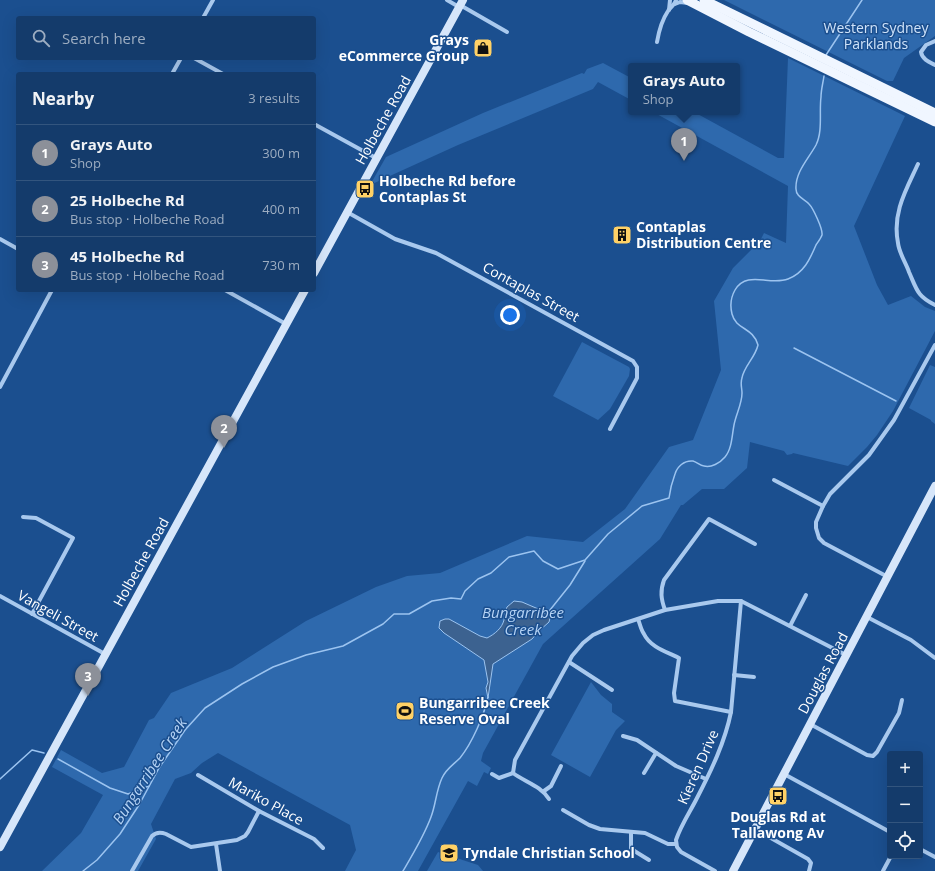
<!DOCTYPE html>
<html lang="en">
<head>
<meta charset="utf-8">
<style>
  body { margin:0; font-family:"Open Sans",sans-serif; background:#1d4271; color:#f1f3f6 }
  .controls { position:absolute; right:12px; bottom:12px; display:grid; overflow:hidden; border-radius:4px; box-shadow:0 4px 16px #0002 }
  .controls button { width:36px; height:36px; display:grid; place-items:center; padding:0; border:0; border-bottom:1px solid #33557e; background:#143b6b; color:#f1f3f6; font:20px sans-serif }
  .you { position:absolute; left:510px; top:315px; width:14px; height:14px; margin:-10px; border:3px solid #fff; border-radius:50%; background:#1a73e8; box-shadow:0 0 0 6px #1a73e833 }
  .badge { display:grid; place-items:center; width:26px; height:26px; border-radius:50%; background:#8c9099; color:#fff; font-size:13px; font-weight:700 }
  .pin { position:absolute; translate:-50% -33px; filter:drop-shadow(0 1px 2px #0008) }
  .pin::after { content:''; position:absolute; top:21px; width:14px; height:12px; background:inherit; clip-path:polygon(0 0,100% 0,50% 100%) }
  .popup { position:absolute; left:628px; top:63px; width:112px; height:52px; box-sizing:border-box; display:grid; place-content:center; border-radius:4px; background:#143b6b; filter:drop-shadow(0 1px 3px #0005); font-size:13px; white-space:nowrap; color:#9dadc1 }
  .popup b { font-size:15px; color:#f1f3f6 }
  .popup::after { content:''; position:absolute; left:50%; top:100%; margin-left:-8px; border:8px solid transparent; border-top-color:#143b6b }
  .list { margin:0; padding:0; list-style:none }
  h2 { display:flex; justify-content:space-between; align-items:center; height:52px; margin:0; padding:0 16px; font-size:17px }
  h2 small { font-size:13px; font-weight:400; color:#9dadc1 }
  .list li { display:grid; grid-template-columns:26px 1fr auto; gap:12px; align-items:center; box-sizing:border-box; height:56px; padding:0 16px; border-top:1px solid #33557e }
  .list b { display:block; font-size:15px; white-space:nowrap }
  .list p { margin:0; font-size:13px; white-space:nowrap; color:#9dadc1 }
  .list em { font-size:13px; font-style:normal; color:#9dadc1 }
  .icon { flex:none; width:22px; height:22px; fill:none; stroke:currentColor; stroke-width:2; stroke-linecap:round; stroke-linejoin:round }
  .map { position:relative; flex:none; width:935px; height:871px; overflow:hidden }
  .search { position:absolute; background:#143b6b; box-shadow:0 4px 16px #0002; left:16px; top:16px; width:300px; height:44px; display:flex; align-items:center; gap:10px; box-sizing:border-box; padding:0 14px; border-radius:4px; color:#9dadc1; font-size:15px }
  .panel { position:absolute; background:#143b6b; box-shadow:0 4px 16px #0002; left:16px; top:72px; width:300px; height:220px; border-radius:4px }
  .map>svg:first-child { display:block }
  .green { fill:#2e69ad }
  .water { fill:#3c6290; stroke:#9cc4f0 }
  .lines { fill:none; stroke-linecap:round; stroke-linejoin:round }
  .stream { stroke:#9cc4f0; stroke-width:1.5 }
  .street { stroke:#a9c9ee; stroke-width:4 }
  .secondary { stroke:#d6e6fa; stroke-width:8 }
  .primary { stroke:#f0f6ff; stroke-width:9 }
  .labels { text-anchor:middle; stroke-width:3; stroke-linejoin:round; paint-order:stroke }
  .park-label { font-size:14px; fill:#cfe3fa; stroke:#1b4f8f }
  .poi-label { font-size:14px; font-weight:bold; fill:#fff; stroke:#1b4f8f; text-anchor:start }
  .street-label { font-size:14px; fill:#fff; stroke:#1b4f8f }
  .water-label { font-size:15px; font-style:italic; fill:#b5d3f5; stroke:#1b4f8f }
</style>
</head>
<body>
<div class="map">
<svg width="935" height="871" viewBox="0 0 935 871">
  <rect width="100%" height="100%" fill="#1b4f8f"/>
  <!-- green -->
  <g class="green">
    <polygon points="724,0 935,0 935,36 904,58 893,81 887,81"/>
    <polygon points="788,58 905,116 854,226 877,285 888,305 911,296 925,307 935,311 935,331 893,411 877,435 867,447 848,466 793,453 792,454 787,455 784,451 750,442 747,468 724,489 702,489 683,505 681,505 660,539 543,644 483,753 481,761 491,768 488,774 484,772 477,786 468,781 418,871 345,871 356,850 350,825 218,753 202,763 191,773 175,779 151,824 156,839 138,871 42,871 81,833 103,795 52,767 61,750 102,773 124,767 149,720 154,718 171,693 232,668 306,621 376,587 407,576 440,573 527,536 583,542 625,509 669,447 693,440 721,370 714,301 733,268 760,241 764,233 786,243 788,186 653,112 694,112 778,158 784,158"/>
    <polygon points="603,63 631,78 631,100 598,82 593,89 458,145 370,185 386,157 483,113 582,73 584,74 587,69"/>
    <polygon points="582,342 629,367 630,369 629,376 610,409 598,420 553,396"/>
    <polygon points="930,365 935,367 935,424 931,421 931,420 909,408"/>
    <polygon points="591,682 601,695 612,704 612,712 625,721 616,730 590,777 551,755"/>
    <polygon points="438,852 478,865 483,871 427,871"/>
  </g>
  <!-- water -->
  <path class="water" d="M514,601L522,602L543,611L545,614H551L549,622L539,631L532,639L493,664L488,698L486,688L488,682L484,660L444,633L439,628L440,621L445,619H449L480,636L487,638C495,634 502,628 504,620C505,615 505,611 507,607C509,605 512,603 514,601Z"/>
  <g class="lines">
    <!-- stream -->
    <g class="stream">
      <polyline points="826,55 862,0"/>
      <polyline points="794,348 896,401"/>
      <polyline points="546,615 570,585 585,561"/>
      <polyline points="58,759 110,788 128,794 149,786"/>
      <polyline points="0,779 32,750 44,753"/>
      <path d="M83,871L97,860L120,834L139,805L159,768L185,730L205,708L242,684L273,667L306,655L343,646L383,624L394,614H409L432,601L451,598L461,599L465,591L478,579L491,573L509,557L534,551L543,561L558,569L585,560L608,534L642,506L669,498C670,490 672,482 675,474C677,467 684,460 693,461C697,462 700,466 704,466C711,468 720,463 725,457C732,449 732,435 734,425C736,414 742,404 742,393C742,388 740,383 742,378C744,366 755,358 758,345C753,327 736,330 732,314C730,306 731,297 735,290C747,270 770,286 788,279C804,273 810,259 816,245C818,242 821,238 822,235C823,229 813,208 809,204C805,199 796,197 796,189C795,172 809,158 816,145C823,131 819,112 821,97C821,90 823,83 824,76"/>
      <path d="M403,871C413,854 424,836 431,817C436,804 436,791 442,778C446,769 453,765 460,758C472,743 484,716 488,697"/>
    </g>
    <!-- street -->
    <g class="street">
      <polyline points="447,0 459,7"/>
      <polyline points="675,4 680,2 688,3"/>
      <polyline points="460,5 507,32"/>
      <polyline points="669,10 670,0"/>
      <polyline points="203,18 213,0"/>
      <path d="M935,41L926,45L921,52C922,59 929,62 935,65"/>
      <path d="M657,42C659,30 662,20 668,11C671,6 675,5 676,0"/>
      <polyline points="194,58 223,74"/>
      <polyline points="172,74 181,58"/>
      <polyline points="314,124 376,158"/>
      <path d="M918,164C906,190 892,213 898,243C899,253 906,263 909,272C917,290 917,296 935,305"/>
      <polyline points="347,212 395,239 436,253 633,361 637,367 637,378 610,429"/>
      <polyline points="0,239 18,249"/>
      <polyline points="225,290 286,324"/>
      <polyline points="0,387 52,290"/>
      <polyline points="774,480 823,506"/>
      <polyline points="23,517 36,518 73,538 32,614"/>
      <polyline points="888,577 824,543 819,538 816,528 816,522 823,506 830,494 869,455 894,420 935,345"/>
      <polyline points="0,596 105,654"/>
      <path d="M665,610C661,599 660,591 664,580L709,519L755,544"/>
      <polyline points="867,617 911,640 935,658"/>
      <path d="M638,619C640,624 641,630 644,634C650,647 667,652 679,658L674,693L675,701L731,712"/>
      <polyline points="790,626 806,595"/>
      <polyline points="569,662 612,690"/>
      <polyline points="734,675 754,677"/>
      <polyline points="810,724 867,755 873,756 877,752 899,713 902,700"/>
      <polyline points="623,736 637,740 676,766 706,779"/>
      <polyline points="513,773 515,760 572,656 583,643 593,635 604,630 665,610 718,601 741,601 846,655"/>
      <path d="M513,773C525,782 541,786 549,799"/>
      <polyline points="644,773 656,753"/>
      <polyline points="492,774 499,778 513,773"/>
      <polyline points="784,774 890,832"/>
      <polyline points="198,775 259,811 314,839 323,848"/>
      <polyline points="544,791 551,786 561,766"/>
      <polyline points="563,810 589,825 600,829 645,833 668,844 676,844"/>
      <polyline points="755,829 808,859 811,863 809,871"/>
      <polyline points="631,832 631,848 636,852 649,860"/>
      <polyline points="216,844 220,871"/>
      <polyline points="920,849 935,857"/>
      <path d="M132,871L152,836C156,832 161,832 166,834L191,847L237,840L245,836L248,832L259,811"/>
      <path d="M715,871L681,852L677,847L676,840C681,825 690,812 697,798C711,771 725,742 731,712L741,601"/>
      <polyline points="883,871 891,856"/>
    </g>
    <!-- secondary -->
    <g class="secondary">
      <polyline points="314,273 463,0"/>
      <polyline points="0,847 305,290"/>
      <polyline points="733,871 935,486"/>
    </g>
    <!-- primary -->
    <g class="primary">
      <polyline points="687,0 749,32 935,122"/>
      <polyline points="704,0 935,113"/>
    </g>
  </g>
  <!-- icons -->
  <defs>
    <g id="shop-square" transform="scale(1)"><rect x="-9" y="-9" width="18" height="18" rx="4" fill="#ffd166" stroke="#1b4f8f"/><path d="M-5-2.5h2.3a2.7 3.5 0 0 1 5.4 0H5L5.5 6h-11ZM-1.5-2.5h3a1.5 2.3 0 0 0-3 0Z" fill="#111"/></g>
    <g id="bus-square" transform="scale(1)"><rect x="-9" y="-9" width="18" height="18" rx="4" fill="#ffd166" stroke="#1b4f8f"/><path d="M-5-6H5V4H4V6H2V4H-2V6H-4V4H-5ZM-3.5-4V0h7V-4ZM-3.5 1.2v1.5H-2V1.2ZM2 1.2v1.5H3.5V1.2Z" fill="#111"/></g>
    <g id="building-square" transform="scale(1)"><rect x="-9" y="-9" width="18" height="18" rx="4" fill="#ffd166" stroke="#1b4f8f"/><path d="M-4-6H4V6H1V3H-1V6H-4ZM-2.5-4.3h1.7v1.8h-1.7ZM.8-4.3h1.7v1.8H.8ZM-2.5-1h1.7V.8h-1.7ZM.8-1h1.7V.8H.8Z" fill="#111"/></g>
    <g id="stadium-square" transform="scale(1)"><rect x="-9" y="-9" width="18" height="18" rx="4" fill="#ffd166" stroke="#1b4f8f"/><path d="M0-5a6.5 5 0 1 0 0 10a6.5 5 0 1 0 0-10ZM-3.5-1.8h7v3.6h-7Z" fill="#111"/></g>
    <g id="school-square" transform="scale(1)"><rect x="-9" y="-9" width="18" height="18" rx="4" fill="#ffd166" stroke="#1b4f8f"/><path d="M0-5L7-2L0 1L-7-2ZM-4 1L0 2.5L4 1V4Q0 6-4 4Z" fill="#111"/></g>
  </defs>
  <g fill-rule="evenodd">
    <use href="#shop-square" x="483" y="48"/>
    <use href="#bus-square" x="365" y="189"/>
    <use href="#building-square" x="622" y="235"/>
    <use href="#stadium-square" x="405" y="711"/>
    <use href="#bus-square" x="778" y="796"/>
    <use href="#school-square" x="449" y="853"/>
  </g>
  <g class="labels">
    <!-- park labels -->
    <g class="park-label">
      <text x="876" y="33">Western Sydney<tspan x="876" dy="16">Parklands</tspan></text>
    </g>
    <!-- poi labels -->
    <g class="poi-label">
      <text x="469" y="45" text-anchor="end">Grays<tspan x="469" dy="16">eCommerce Group</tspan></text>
      <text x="379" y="186">Holbeche Rd before<tspan x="379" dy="16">Contaplas St</tspan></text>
      <text x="636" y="232">Contaplas<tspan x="636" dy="16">Distribution Centre</tspan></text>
      <text x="419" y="708">Bungarribee Creek<tspan x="419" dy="16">Reserve Oval</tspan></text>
      <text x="778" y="822" text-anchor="middle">Douglas Rd at<tspan x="778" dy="16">Tallawong Av</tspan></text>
      <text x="463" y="858">Tyndale Christian School</text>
    </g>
    <!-- street labels -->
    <g class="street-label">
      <text transform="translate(383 120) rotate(-61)" y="5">Holbeche Road</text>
      <text transform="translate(531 292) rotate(29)" y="5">Contaplas Street</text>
      <text transform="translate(141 562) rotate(-61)" y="5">Holbeche Road</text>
      <text transform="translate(58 616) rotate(29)" y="5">Vangeli Street</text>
      <text transform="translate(823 673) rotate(-62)" y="5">Douglas Road</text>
      <text transform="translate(698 767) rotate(-66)" y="5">Kieren Drive</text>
      <text transform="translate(266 801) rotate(29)" y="5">Mariko Place</text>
    </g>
    <!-- water labels -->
    <g class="water-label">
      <text x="523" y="618">Bungarribee<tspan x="523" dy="17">Creek</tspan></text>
      <text transform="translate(150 771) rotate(-57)" y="5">Bungarribee Creek</text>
    </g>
  </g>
</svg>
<div class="controls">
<button>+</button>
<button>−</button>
<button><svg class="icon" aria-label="locate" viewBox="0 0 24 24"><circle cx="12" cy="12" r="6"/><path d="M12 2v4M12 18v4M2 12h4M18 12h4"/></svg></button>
</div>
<div class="you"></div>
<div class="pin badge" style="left:684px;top:161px">1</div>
<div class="popup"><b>Grays Auto</b>Shop</div>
<div class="pin badge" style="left:224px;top:448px">2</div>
<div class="pin badge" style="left:88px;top:696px">3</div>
<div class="search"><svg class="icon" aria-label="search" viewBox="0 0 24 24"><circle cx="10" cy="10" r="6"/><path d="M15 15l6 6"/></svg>Search here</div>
<section class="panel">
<h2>Nearby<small>3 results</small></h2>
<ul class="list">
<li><span class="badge">1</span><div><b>Grays Auto</b><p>Shop</p></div><em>300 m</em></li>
<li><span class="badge">2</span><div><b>25 Holbeche Rd</b><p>Bus stop · Holbeche Road</p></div><em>400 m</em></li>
<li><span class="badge">3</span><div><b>45 Holbeche Rd</b><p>Bus stop · Holbeche Road</p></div><em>730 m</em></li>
</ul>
</section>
</div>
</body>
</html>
